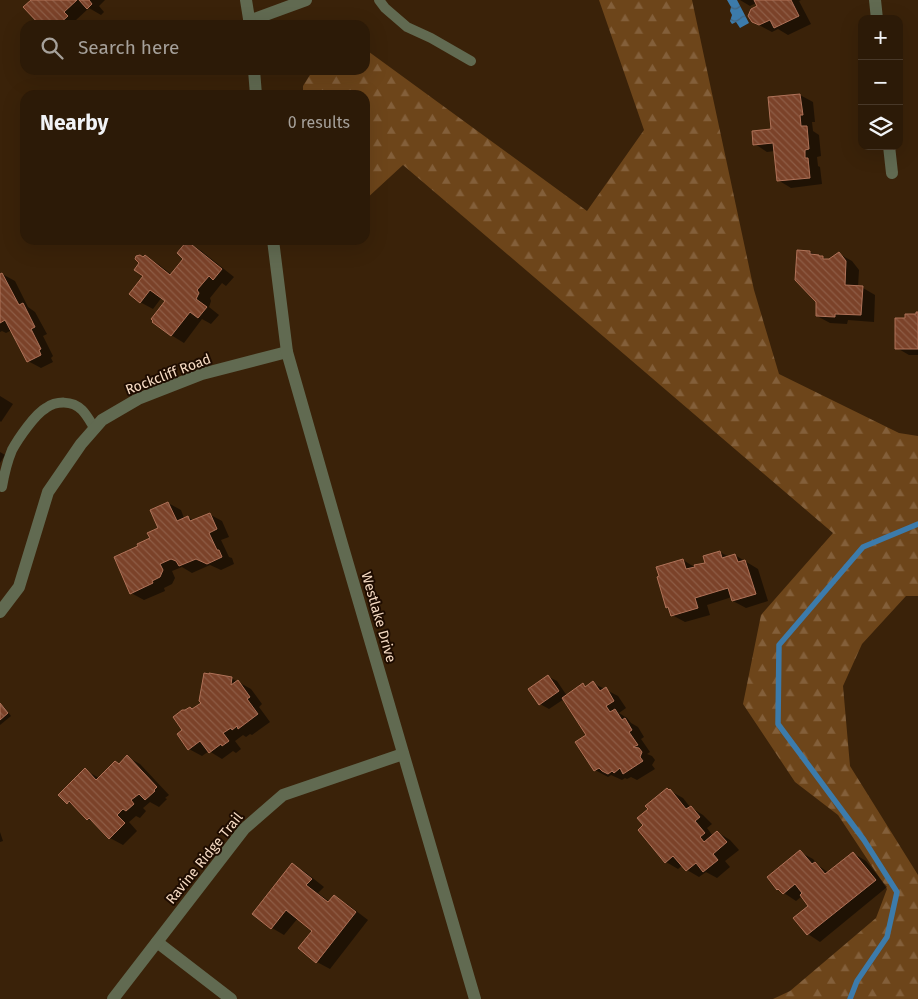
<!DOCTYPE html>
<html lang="en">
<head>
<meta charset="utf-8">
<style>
  body { margin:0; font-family:"Fira Sans",sans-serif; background:#382715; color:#f1f3f6 }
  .controls { position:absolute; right:15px; top:15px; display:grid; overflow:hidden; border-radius:10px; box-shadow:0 5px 20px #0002 }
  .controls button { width:45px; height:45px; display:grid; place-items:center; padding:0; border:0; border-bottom:1px solid #483828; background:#2c1a07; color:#f1f3f6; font:25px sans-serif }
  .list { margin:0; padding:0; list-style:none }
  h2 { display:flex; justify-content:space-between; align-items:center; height:65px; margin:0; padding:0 20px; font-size:21px }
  h2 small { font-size:16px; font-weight:400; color:#a6a19b }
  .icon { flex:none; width:28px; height:28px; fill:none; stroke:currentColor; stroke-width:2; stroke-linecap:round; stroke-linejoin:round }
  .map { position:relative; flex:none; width:918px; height:999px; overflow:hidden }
  .search { position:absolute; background:#2c1a07; box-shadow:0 5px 20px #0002; left:20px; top:20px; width:350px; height:55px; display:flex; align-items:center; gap:12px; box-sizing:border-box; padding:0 18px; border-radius:15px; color:#a6a19b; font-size:19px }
  .panel { position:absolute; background:#2c1a07; box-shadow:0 5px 20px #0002; left:20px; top:90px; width:350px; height:155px; border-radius:15px }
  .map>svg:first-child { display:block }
  .forest { fill:url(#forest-firs) }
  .water { fill:url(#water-waves) }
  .shadow { fill:#0007 }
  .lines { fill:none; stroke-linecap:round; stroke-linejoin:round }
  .stream { stroke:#3c7bab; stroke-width:5.5 }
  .building { fill:url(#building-back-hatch); stroke:#b07258 }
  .service { stroke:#616a51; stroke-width:10 }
  .minor { stroke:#616a51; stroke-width:12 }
  .tertiary { stroke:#616a51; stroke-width:12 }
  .labels { text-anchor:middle; stroke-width:4; stroke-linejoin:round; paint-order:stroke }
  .street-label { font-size:14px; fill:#f7dcc4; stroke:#1e0c00 }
</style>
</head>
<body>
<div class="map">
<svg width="918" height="999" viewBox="0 0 918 999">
  <defs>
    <pattern id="forest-firs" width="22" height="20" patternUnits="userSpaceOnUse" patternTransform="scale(1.25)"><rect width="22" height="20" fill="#6d451a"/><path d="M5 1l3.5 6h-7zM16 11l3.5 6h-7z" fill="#835f3a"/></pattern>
    <pattern id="water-waves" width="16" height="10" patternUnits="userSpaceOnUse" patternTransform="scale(1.25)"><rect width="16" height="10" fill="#3c7bab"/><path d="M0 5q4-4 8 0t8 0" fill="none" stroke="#42647e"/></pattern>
    <pattern id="building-back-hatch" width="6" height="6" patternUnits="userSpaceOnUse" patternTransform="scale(1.25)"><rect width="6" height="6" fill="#7b4229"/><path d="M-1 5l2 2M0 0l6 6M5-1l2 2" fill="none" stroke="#8e5d46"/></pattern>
  </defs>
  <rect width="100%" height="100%" fill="#3a2209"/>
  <!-- forest -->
  <polygon class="forest" points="599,0 692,0 754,290 779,374 899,433 918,436 918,596 906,596 862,644 843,686 850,766 918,875 918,999 773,999 790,991 876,918 887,889 838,815 795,782 743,704 761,615 833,533 403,165 365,200 365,95 303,95 303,86 313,70 365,70 365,49 587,211 644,130"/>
  <!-- water -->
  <polygon class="water" points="727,0 737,0 749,23 740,28 736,22 732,24 730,21 732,15 730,11 731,7"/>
  <!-- shadow -->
  <g class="shadow">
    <polygon points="33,0 105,0 99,6 104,12 101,15 89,8 76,20 80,24 79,25 41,25"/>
    <polygon points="740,0 801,0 799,1 811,24 788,35 778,29 772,32 753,22 759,7 756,3 750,6"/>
    <polygon points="800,95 813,102 815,122 812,122 813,131 819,135 821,156 817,157 818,166 820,167 822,184 791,188 778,180 775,151 767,152 755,144 772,130"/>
    <polygon points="187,243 200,250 234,277 226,286 222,283 210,298 211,301 209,307 219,315 211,324 202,319 184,343 171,335 167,301 162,297 153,309 140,302 144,276 144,259 145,257 158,264 172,275 185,259"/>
    <polygon points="810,252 828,260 839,254 852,261 859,270 858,287 863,288 875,295 874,322 848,320 847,324 830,323 817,316 817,301"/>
    <polygon points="2,274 15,281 28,307 35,312 47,334 43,336 53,356 51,358 53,362 41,368 28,361 12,330 6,333 2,331 0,332 0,275"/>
    <polygon points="918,313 918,355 909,355 897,348 906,319 918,315"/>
    <polygon points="0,396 13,404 1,422 0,421"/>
    <polygon points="0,452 5,455 0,463"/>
    <polygon points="168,503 181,510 184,518 188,517 194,521 209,514 222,521 229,537 221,540 229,557 232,558 234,564 221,570 210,565 192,573 182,567 172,571 175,578 172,584 164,588 165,591 144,600 131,593 151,539 160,529"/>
    <polygon points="720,552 729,557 735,555 758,569 768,601 746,608 733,601 732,597 707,605 710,615 685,622 672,615 670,608 667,607 683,560 696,568 707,564"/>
    <polygon points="549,677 557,681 567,696 583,685 587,687 593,683 618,696 626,708 619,713 627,718 631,723 638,727 644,737 641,739 650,752 647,754 652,756 655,760 652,765 655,769 637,780 631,777 627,779 625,778 622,780 611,775 608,777 595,770 588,735 564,699 549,709 540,704 530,689"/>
    <polygon points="231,678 251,689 262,704 259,707 270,722 252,735 250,734 246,737 243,735 235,741 241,749 236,753 233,751 222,759 209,751 202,756 189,749 184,730 193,710"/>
    <polygon points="0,705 4,707 11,716 0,725"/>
    <polygon points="127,757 140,764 169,795 165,798 167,799 159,807 150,802 143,808 146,811 140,818 136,816 129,822 137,831 123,845 110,838 97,824 88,819 77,808 68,802 85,770 99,778 120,764"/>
    <polygon points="670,791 683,798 690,807 703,815 712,824 707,828 713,836 717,832 730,840 739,850 725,861 730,867 717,878 706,872 699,877 687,870 683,865 678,869 666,862"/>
    <polygon points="0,832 3,841 0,842"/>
    <polygon points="800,852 813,859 819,866 829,873 853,853 866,861 887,887 820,942 808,934 795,918 810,906 802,896 796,901 784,893"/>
    <polygon points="293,865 305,872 324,887 318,893 330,902 334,897 347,904 368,920 330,969 317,962 314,930 298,918 284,935 272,928"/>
  </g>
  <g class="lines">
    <!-- stream -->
    <polyline class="stream" points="850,999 857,981 887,937 897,892 864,840 778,724 779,645 863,547 918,524"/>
  </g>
  <!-- building -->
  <g class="building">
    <polygon points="31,0 77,0 64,12 68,16 58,25 40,25 23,7"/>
    <polygon points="79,0 89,0 92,4 87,9"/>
    <polygon points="754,0 791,0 799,16 774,28 770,20 759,25 752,22 748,16 751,9 757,6"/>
    <polygon points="800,94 803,115 800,115 801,126 807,126 809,149 805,150 805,158 808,158 810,178 777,181 773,143 753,145 752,131 771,129 768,97"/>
    <polygon points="187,241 222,269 213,280 209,276 197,290 199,293 196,299 207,307 198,318 190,312 171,336 152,322 153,321 151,319 165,301 150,290 140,303 129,294 143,276 134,270 139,263 135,259 136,256 140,255 143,257 145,255 170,275 183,259 177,253"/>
    <polygon points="797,250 810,251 810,254 819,255 819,256 823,256 823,259 829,259 839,252 846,261 845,285 863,286 861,315 835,314 835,317 816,316 816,302 795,280"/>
    <polygon points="2,273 19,305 23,303 35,327 31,329 41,349 39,350 41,355 27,362 5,320 0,323 0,274"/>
    <polygon points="916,312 918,312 918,349 895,349 895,318 905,318 905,314 916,314"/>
    <polygon points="168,502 177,521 188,516 190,521 210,513 217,529 209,533 217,550 219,550 222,557 207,564 196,559 179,566 176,561 171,559 160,564 163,570 160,577 152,581 153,583 130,594 114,557 138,546 137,544 150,538 147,533 158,528 150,510"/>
    <polygon points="720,551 722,558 735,554 738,562 745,560 756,594 732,601 728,588 695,598 698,608 671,616 668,607 666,608 657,577 659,576 656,567 683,559 686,569 695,567 694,565 705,563 703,556"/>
    <polygon points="204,673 209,674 209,673 232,677 231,685 238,680 250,697 247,699 258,714 238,729 237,726 232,730 231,728 223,733 229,741 222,746 221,744 209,753 200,741 188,750 177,734 182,730 173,717 182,710 185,710 190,707 192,709 201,703 199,701"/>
    <polygon points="548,675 559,691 539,705 528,689"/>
    <polygon points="593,681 600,691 606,687 614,701 606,706 610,712 615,709 622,720 625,718 632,730 629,732 638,745 633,747 639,748 642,752 640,757 643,761 623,774 620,768 614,773 612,771 608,774 602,771 599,768 594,771 575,742 586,735 562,698 583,683 585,687"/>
    <polygon points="0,703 8,713 0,720"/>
    <polygon points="127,755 157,787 154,790 155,791 145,800 139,794 131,800 134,804 126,811 123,809 117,815 125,823 109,839 89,818 87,820 69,801 67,804 58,795 85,768 96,780 115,761 119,764"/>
    <polygon points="667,788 669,790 670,789 686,809 691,806 700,817 695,821 705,833 700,837 704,842 717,831 727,842 713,854 718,860 703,872 696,863 686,871 673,856 665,863 638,830 643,825 637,818 648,809 645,806"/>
    <polygon points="800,850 812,864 815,862 825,874 853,852 876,880 807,935 793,918 808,906 800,895 802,893 795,884 783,894 778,889 777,890 767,877"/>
    <polygon points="292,863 312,879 306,885 328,902 334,895 356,912 316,963 298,948 312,931 286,910 271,929 252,914"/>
  </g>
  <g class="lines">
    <!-- service -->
    <g class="service">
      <polyline points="379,0 385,8 407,27 431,38 471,61"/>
      <path d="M2,487C4,475 7,462 12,450C18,439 35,414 46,408C56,401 72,400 82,410C87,415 91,423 95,429"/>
    </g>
    <!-- minor -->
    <g class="minor">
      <polyline points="875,0 877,19"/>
      <polyline points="249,21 306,0"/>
      <polyline points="889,146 892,173"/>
      <polyline points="0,612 19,587 48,492 81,444 102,420 138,399 202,374 287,352"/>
      <polyline points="157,942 231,999"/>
      <polyline points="113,999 244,829 283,795 403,754"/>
    </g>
    <!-- tertiary -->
    <g class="tertiary">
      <polyline points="246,0 250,25"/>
      <polyline points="254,70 256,95"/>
      <polyline points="273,240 287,352 342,544 475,999"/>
    </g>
  </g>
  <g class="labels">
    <!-- street labels -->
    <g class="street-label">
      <text transform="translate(168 374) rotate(-21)" y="5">Rockcliff Road</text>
      <text transform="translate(379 617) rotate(74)" y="5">Westlake Drive</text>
      <text transform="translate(204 858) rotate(-51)" y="5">Ravine Ridge Trail</text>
    </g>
  </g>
</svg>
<div class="controls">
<button>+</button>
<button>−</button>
<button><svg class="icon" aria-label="layers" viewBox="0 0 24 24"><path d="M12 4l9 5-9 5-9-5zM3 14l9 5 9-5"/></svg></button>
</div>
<div class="search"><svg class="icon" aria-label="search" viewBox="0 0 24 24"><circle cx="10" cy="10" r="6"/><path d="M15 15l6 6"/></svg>Search here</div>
<section class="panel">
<h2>Nearby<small>0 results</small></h2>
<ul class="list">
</ul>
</section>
</div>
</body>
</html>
